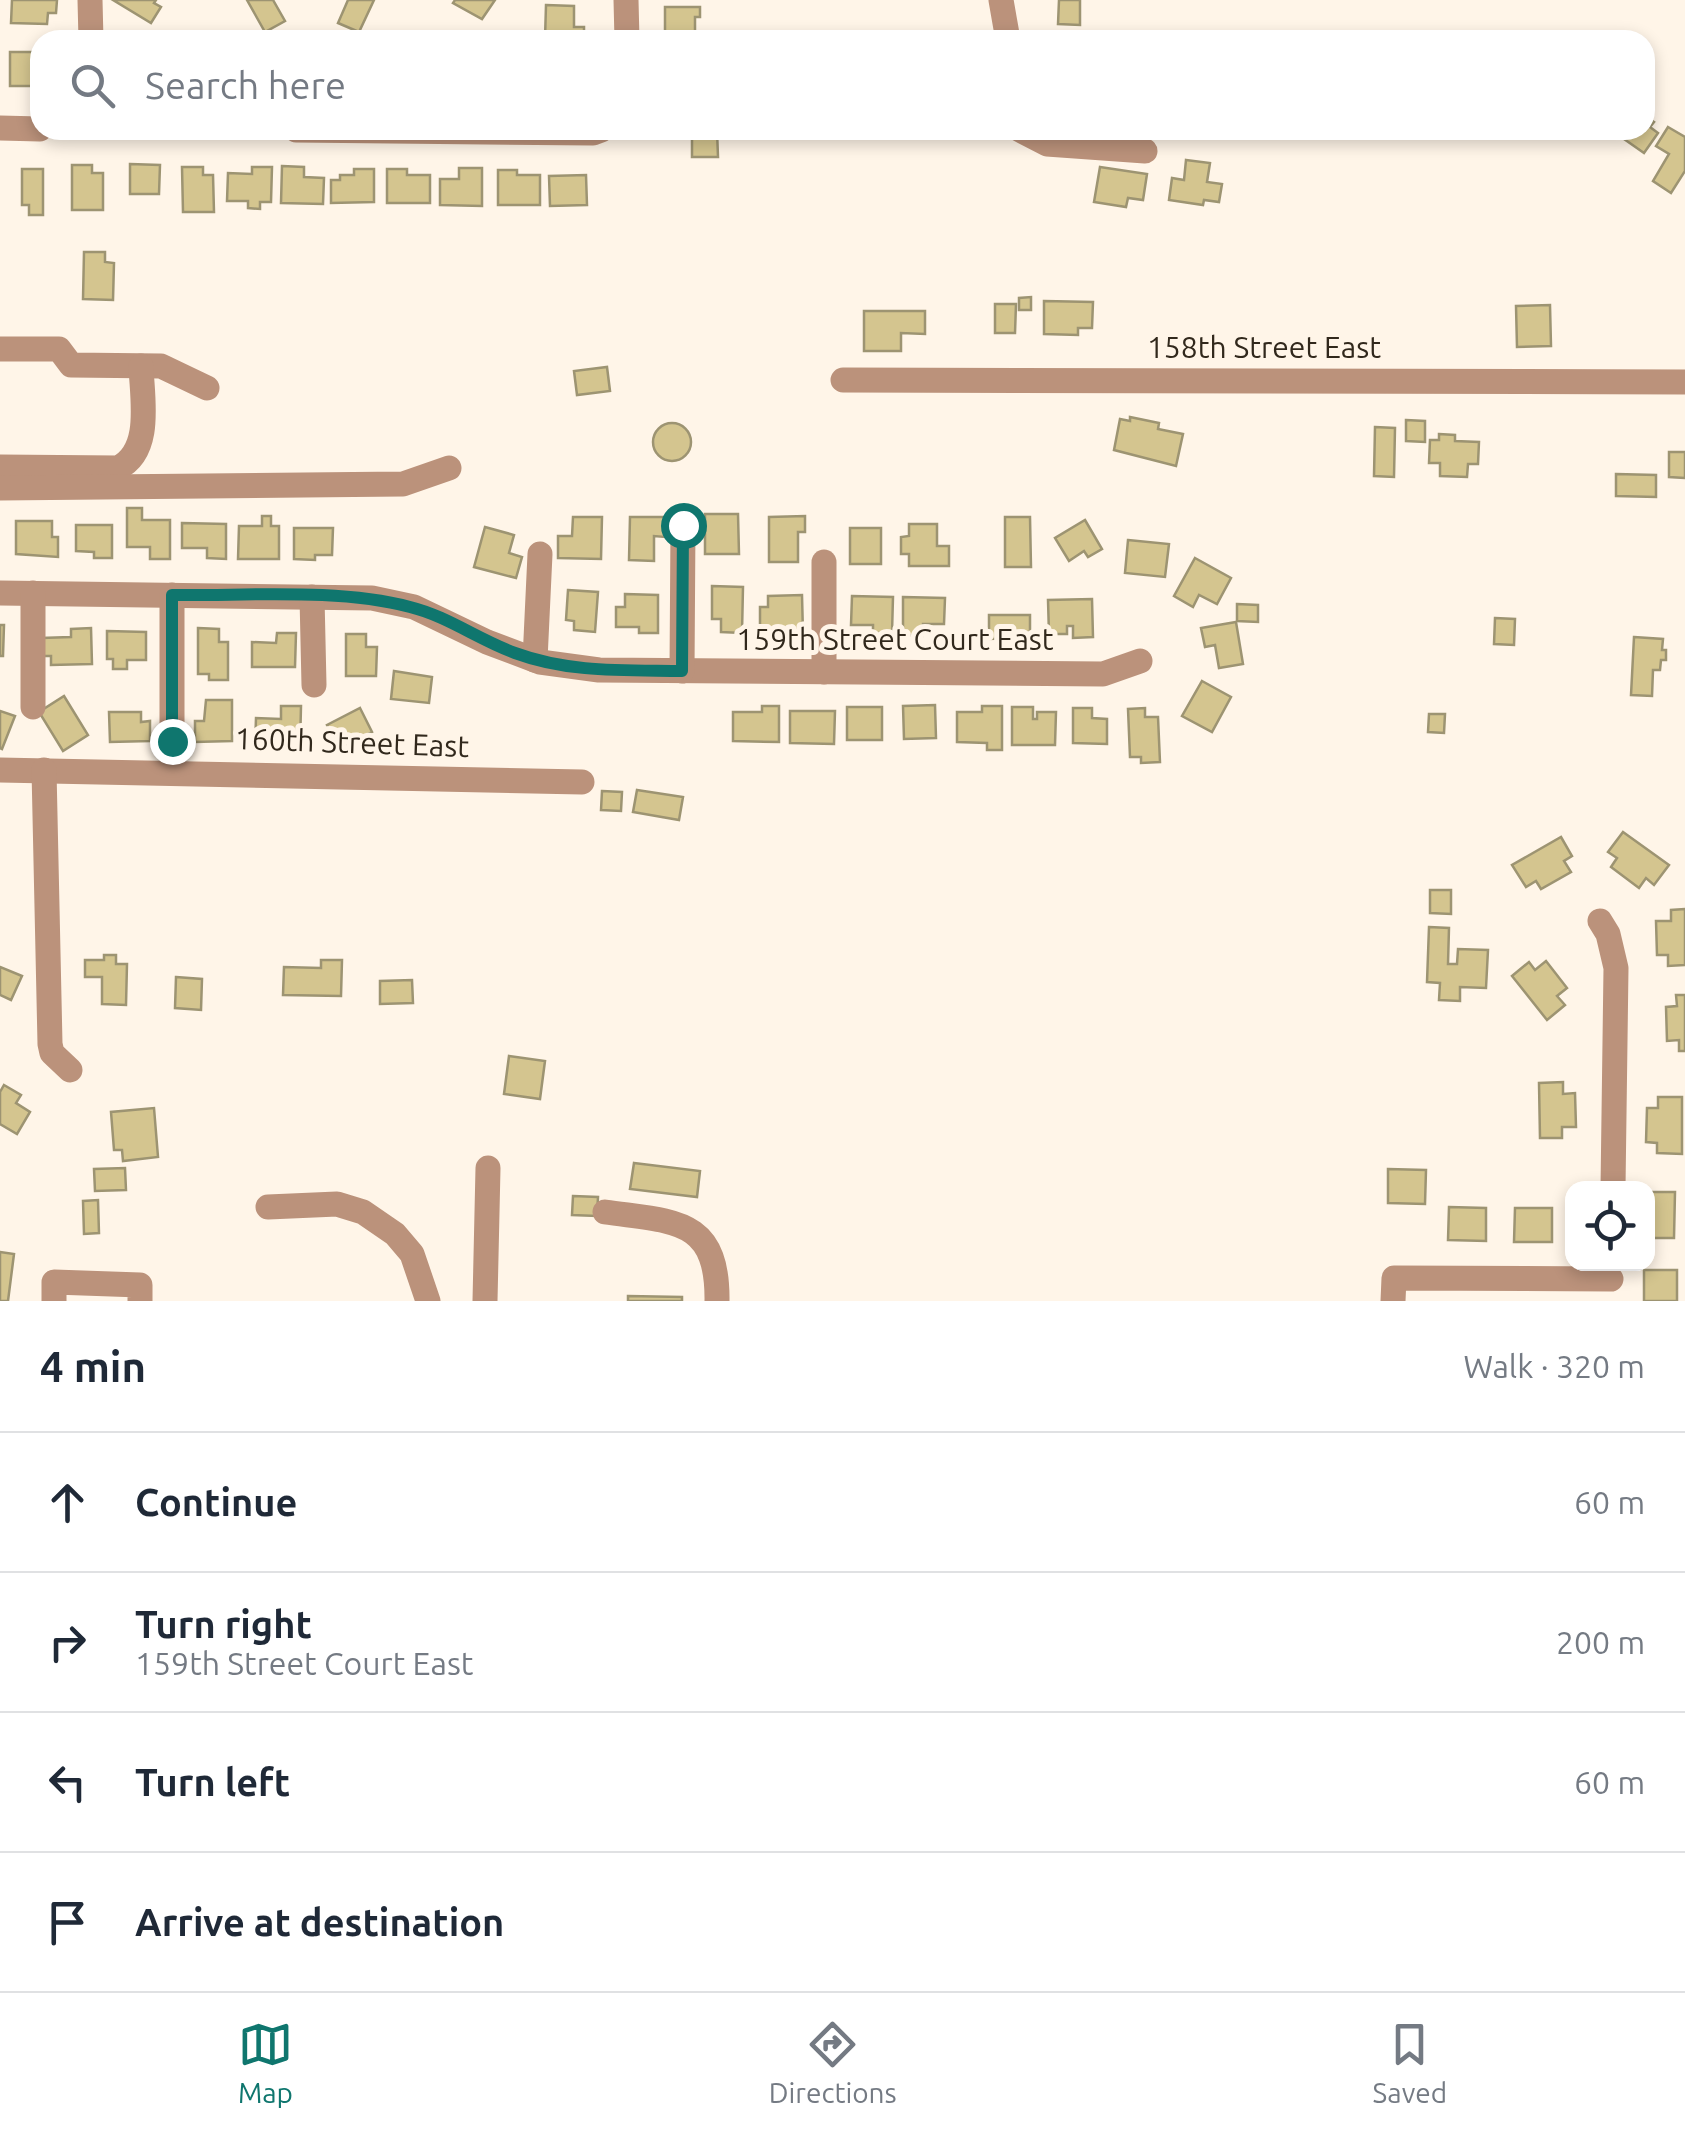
<!DOCTYPE html>
<html lang="en">
<head>
<meta charset="utf-8">
<style>
  body { margin:0; font-family:Ubuntu,sans-serif; background:#f2f2f3; color:#1f2937 }
  .controls { position:absolute; right:30px; bottom:30px; display:grid; overflow:hidden; border-radius:20px; box-shadow:0 5px 15px #0003 }
  .controls button { width:90px; height:90px; display:grid; place-items:center; padding:0; border:0; border-bottom:2px solid #e0e1e3; background:#fff; color:#1f2937; font:50px sans-serif }
  .stop { position:absolute; width:30px; height:30px; margin:-22px; border:8px solid #0f766e; border-radius:50%; background:#fff }
  .stop.end { background:#0f766e; border-color:#fff; box-shadow:0 2px 10px #0008 }
  .list { margin:0; padding:0; list-style:none }
  h2 { display:flex; justify-content:space-between; align-items:center; height:130px; margin:0; padding:0 40px; font-size:42px }
  h2 small { font-size:32px; font-weight:400; color:#747a83 }
  .list li { display:grid; grid-template-columns:65px 1fr auto; gap:30px; align-items:center; box-sizing:border-box; height:140px; padding:0 40px; border-top:2px solid #e0e1e3 }
  .list b { display:block; font-size:38px; white-space:nowrap }
  .list p { margin:0; font-size:32px; white-space:nowrap; color:#747a83 }
  .list em { font-size:32px; font-style:normal; color:#747a83 }
  .icon { flex:none; width:55px; height:55px; fill:none; stroke:currentColor; stroke-width:2; stroke-linecap:round; stroke-linejoin:round }
  .map { position:relative; flex:none; width:1685px; height:1301px; overflow:hidden }
  .search { position:absolute; background:#fff; box-shadow:0 5px 15px #0003; left:30px; right:30px; top:30px; height:110px; display:flex; align-items:center; gap:25px; box-sizing:border-box; padding:0 35px; border-radius:30px; color:#747a83; font-size:38px }
  .sheet { height:690px; background:#fff }
  nav { display:flex; justify-content:space-around; align-items:center; box-sizing:border-box; height:140px; border-top:2px solid #e0e1e3; background:#fff; font-size:28px; color:#747a83 }
  nav a { display:grid; justify-items:center; gap:5px }
  nav .on { color:#0f766e }
  .map>svg:first-child { display:block }
  .building { fill:#d4c58f; stroke:#9d9472; stroke-width:2.5 }
  .lines { fill:none; stroke-linecap:round; stroke-linejoin:round }
  .minor { stroke:#bb927b; stroke-width:25 }
  .route { stroke:#0f766e; stroke-width:12 }
  .labels { text-anchor:middle; stroke-width:10; stroke-linejoin:round; paint-order:stroke }
  .street-label { font-size:30px; fill:#31281c; stroke:#fff5e8 }
</style>
</head>
<body>
<div class="map">
<svg width="1685" height="1301" viewBox="0 0 1685 1301">
  <rect width="100%" height="100%" fill="#fff5e8"/>
  <!-- building -->
  <g class="building">
    <polygon points="12,0 57,0 56,13 48,13 47,24 11,23"/>
    <polygon points="113,0 156,0 154,3 161,7 151,23"/>
    <polygon points="247,0 273,0 285,21 265,32"/>
    <polygon points="348,0 374,0 359,32 338,23"/>
    <polygon points="455,0 495,0 482,19 453,3"/>
    <polygon points="1059,0 1080,0 1080,25 1058,24"/>
    <polygon points="546,5 574,6 574,27 584,27 584,40 545,39"/>
    <polygon points="665,7 700,7 700,17 695,17 695,40 665,40"/>
    <rect x="10" y="52" width="30" height="34"/>
    <polygon points="1645,116 1654,122 1650,127 1658,133 1644,153 1617,134 1619,130 1645,130"/>
    <polygon points="1668,127 1685,137 1685,171 1671,193 1653,181 1669,154 1656,146"/>
    <polygon points="681,130 717,130 718,157 692,157 692,137 681,137"/>
    <polygon points="1186,160 1210,163 1207,182 1222,184 1219,202 1204,200 1203,205 1169,200 1172,178 1184,180"/>
    <polygon points="130,164 160,165 159,194 130,194"/>
    <polygon points="72,165 92,165 92,173 103,173 103,210 72,210"/>
    <polygon points="282,166 304,167 304,177 324,178 323,204 281,203"/>
    <polygon points="182,167 203,167 203,175 213,175 214,212 183,212"/>
    <polygon points="252,167 272,167 271,202 260,202 260,209 248,208 248,201 227,201 228,173 252,174"/>
    <polygon points="1100,167 1147,174 1143,200 1128,198 1126,207 1094,202"/>
    <polygon points="459,168 482,168 482,206 440,205 440,179 459,179"/>
    <polygon points="22,169 43,169 43,215 29,215 29,205 22,205"/>
    <polygon points="354,169 374,169 374,202 331,203 331,180 340,180 340,175 354,175"/>
    <polygon points="387,169 407,169 407,175 430,175 430,203 387,203"/>
    <polygon points="498,170 517,170 517,175 540,175 540,205 498,205"/>
    <polygon points="586,175 587,205 550,206 549,176"/>
    <polygon points="84,252 105,252 105,262 114,263 113,300 83,299"/>
    <polygon points="1031,297 1031,310 1019,310 1019,298"/>
    <polygon points="1044,301 1093,302 1092,328 1078,328 1078,335 1044,334"/>
    <polygon points="995,304 1016,304 1015,333 995,333"/>
    <polygon points="1550,305 1551,346 1517,347 1516,306"/>
    <polygon points="864,311 925,311 925,334 901,333 901,351 864,351"/>
    <polygon points="607,367 610,391 577,395 574,371"/>
    <polygon points="1130,417 1159,423 1158,429 1183,434 1176,466 1114,450 1120,419 1130,421"/>
    <polygon points="1406,420 1425,421 1425,442 1406,441"/>
    <circle cx="672" cy="442" r="19"/>
    <polygon points="1375,427 1395,428 1394,477 1374,476"/>
    <polygon points="1439,434 1455,435 1455,441 1479,442 1478,464 1468,464 1467,477 1440,476 1440,463 1429,463 1430,440 1439,440"/>
    <polygon points="1669,452 1685,452 1685,478 1669,477"/>
    <polygon points="1616,474 1656,475 1656,497 1616,496"/>
    <polygon points="127,508 142,508 142,520 170,520 170,559 150,559 150,547 127,547"/>
    <polygon points="705,514 738,514 739,554 705,554"/>
    <polygon points="262,516 271,516 271,526 279,526 279,559 238,559 239,526 262,526"/>
    <polygon points="805,516 805,532 798,532 798,562 769,562 769,517"/>
    <polygon points="573,517 602,517 601,559 558,558 558,536 572,536"/>
    <polygon points="630,517 665,517 665,537 654,536 654,561 629,560"/>
    <polygon points="1005,517 1030,517 1031,567 1005,567"/>
    <polygon points="1085,520 1102,549 1088,557 1084,551 1069,561 1055,538"/>
    <polygon points="16,521 52,521 52,537 58,537 58,557 16,554"/>
    <polygon points="182,523 226,524 226,559 207,558 207,548 182,548"/>
    <polygon points="909,524 937,524 937,546 949,546 949,566 909,566 909,554 901,554 901,537 909,536"/>
    <polygon points="76,525 112,525 112,558 94,558 94,552 76,551"/>
    <polygon points="485,527 514,535 509,553 522,557 516,578 474,567"/>
    <polygon points="294,528 333,528 332,555 315,555 315,560 294,559"/>
    <rect x="850" y="528" width="31" height="36"/>
    <polygon points="1128,540 1169,544 1165,577 1125,573"/>
    <polygon points="1195,558 1231,578 1217,604 1199,595 1193,607 1174,596"/>
    <polygon points="712,586 743,587 742,633 721,632 721,619 712,619"/>
    <polygon points="568,590 598,592 595,632 574,630 574,621 566,620"/>
    <polygon points="625,594 658,595 658,633 639,633 639,627 616,627 616,607 625,607"/>
    <polygon points="802,595 803,634 784,634 784,628 760,629 760,607 768,607 768,596"/>
    <polygon points="852,596 893,597 892,633 873,633 873,625 851,625"/>
    <polygon points="903,597 945,598 944,624 923,624 922,636 903,635"/>
    <polygon points="1092,599 1093,637 1073,638 1073,626 1067,626 1067,634 1049,634 1048,600"/>
    <polygon points="1237,604 1258,605 1258,622 1237,621"/>
    <polygon points="989,615 1030,615 1030,632 1015,632 1015,638 989,639"/>
    <polygon points="1495,618 1515,619 1514,645 1494,644"/>
    <polygon points="1236,622 1243,664 1219,668 1215,645 1205,647 1201,628"/>
    <polygon points="0,625 4,625 3,656 0,656"/>
    <polygon points="91,628 92,664 51,665 51,656 41,656 41,638 71,637 71,629"/>
    <polygon points="198,628 219,629 219,642 228,642 228,680 209,680 209,674 198,674"/>
    <polygon points="107,631 146,632 146,660 127,660 127,669 113,669 113,659 107,659"/>
    <polygon points="277,633 296,633 295,667 252,667 252,642 276,643"/>
    <polygon points="346,634 366,634 366,647 377,647 376,676 346,676"/>
    <polygon points="1634,637 1663,639 1662,650 1666,650 1666,660 1661,660 1660,670 1653,670 1652,696 1631,695"/>
    <polygon points="394,671 432,677 429,703 391,699"/>
    <polygon points="1202,681 1231,697 1212,732 1182,716"/>
    <polygon points="64,696 88,735 63,751 39,712"/>
    <polygon points="206,700 232,700 232,741 195,742 195,721 204,721"/>
    <polygon points="935,705 936,738 904,739 903,706"/>
    <polygon points="281,706 301,706 300,748 255,747 256,718 281,719"/>
    <polygon points="762,706 779,706 779,742 733,741 733,712 762,712"/>
    <polygon points="982,706 1002,706 1002,750 987,750 987,743 957,742 957,712 982,712"/>
    <rect x="847" y="707" width="35" height="33"/>
    <polygon points="1012,707 1033,707 1033,719 1037,719 1037,712 1056,712 1055,745 1012,745"/>
    <polygon points="360,708 372,732 339,748 327,725"/>
    <polygon points="1073,708 1092,708 1092,718 1107,719 1107,744 1073,743"/>
    <polygon points="1145,708 1145,717 1158,717 1160,762 1141,763 1141,757 1130,757 1128,709"/>
    <polygon points="0,711 15,716 2,749 0,748"/>
    <polygon points="790,711 835,711 834,744 790,743"/>
    <polygon points="109,712 141,712 141,722 150,721 150,741 110,742"/>
    <polygon points="1429,714 1445,714 1444,733 1428,732"/>
    <polygon points="637,790 683,797 679,820 633,812"/>
    <polygon points="602,791 622,792 621,811 601,810"/>
    <polygon points="1623,832 1669,865 1654,885 1646,878 1639,888 1611,867 1617,858 1608,852"/>
    <polygon points="1561,837 1572,856 1564,861 1571,872 1541,889 1536,881 1526,887 1512,865"/>
    <polygon points="1430,890 1451,890 1451,914 1430,913"/>
    <polygon points="1685,909 1685,965 1668,966 1668,955 1657,955 1656,921 1671,921 1671,910"/>
    <polygon points="1429,927 1449,928 1448,964 1457,964 1458,949 1488,950 1486,988 1460,987 1460,1001 1439,1000 1440,983 1427,982"/>
    <polygon points="104,955 116,955 116,964 127,964 126,1005 102,1004 102,977 85,977 85,960 104,960"/>
    <polygon points="321,960 342,960 341,996 283,995 284,967 321,968"/>
    <polygon points="1546,961 1567,988 1557,996 1565,1005 1547,1020 1512,976 1529,962 1535,970"/>
    <polygon points="0,967 22,976 11,1000 0,995"/>
    <polygon points="176,977 202,979 201,1010 175,1008"/>
    <polygon points="412,980 413,1003 380,1004 380,981"/>
    <polygon points="1676,995 1685,995 1685,1051 1679,1051 1679,1040 1667,1041 1666,1007 1677,1006"/>
    <polygon points="509,1056 545,1061 540,1099 504,1094"/>
    <polygon points="1563,1082 1563,1094 1575,1093 1576,1127 1562,1127 1562,1138 1540,1138 1539,1083"/>
    <polygon points="4,1085 21,1095 16,1103 30,1112 17,1134 0,1124 0,1092"/>
    <polygon points="1658,1097 1682,1097 1682,1154 1657,1153 1657,1143 1646,1142 1647,1108 1658,1108"/>
    <polygon points="154,1108 158,1157 123,1161 122,1150 114,1150 111,1112"/>
    <polygon points="634,1163 700,1171 697,1197 630,1189"/>
    <polygon points="125,1168 126,1190 95,1191 94,1169"/>
    <polygon points="1388,1169 1426,1170 1425,1204 1388,1203"/>
    <polygon points="1649,1192 1675,1192 1674,1238 1648,1238"/>
    <polygon points="573,1196 598,1197 597,1216 572,1215"/>
    <polygon points="98,1200 99,1233 84,1234 83,1201"/>
    <polygon points="1449,1207 1486,1208 1486,1241 1448,1240"/>
    <polygon points="1515,1208 1552,1208 1552,1242 1514,1242"/>
    <polygon points="0,1252 14,1254 8,1301 0,1301"/>
    <rect x="1644" y="1270" width="33" height="31"/>
    <polygon points="628,1296 682,1297 682,1301 628,1301"/>
  </g>
  <g class="lines">
    <!-- minor -->
    <g class="minor">
      <polyline points="90,0 91,40"/>
      <polyline points="626,0 627,40"/>
      <polyline points="1001,0 1008,40"/>
      <polyline points="0,128 40,129"/>
      <polyline points="296,130 593,133 601,130"/>
      <polyline points="1020,130 1047,144 1145,151"/>
      <polyline points="0,349 59,349 71,365 161,366 207,388"/>
      <polyline points="843,380 1685,382"/>
      <path d="M0,467L118,468C153,451 142,398 141,366"/>
      <polyline points="0,488 403,484 449,468"/>
      <polyline points="824,562 824,672"/>
      <polyline points="0,593 372,598 414,607 487,642 540,662 599,670 1103,674 1140,661"/>
      <polyline points="33,593 33,707"/>
      <polyline points="172,595 172,741"/>
      <polyline points="312,597 314,685"/>
      <polyline points="535,660 540,554"/>
      <polyline points="682,671 683,525"/>
      <polyline points="0,770 582,782"/>
      <polyline points="44,770 50,1044 52,1053 70,1070"/>
      <polyline points="1600,921 1608,934 1616,968 1613,1188"/>
      <polyline points="268,1207 337,1204 363,1212 395,1234 412,1254 428,1301"/>
      <path d="M605,1212C673,1222 718,1217 717,1301"/>
      <polyline points="54,1301 54,1282 140,1285 140,1301"/>
      <polyline points="485,1301 488,1168"/>
      <polyline points="1393,1301 1394,1278 1611,1279"/>
    </g>
  </g>
  <g class="lines">
    <!-- route -->
    <path class="route" d="M172,741V595C248,596 337,588 410,607C447,616 479,640 515,653C569,673 625,670 682,671L683,525"/>
  </g>
  <g class="labels">
    <!-- street labels -->
    <g class="street-label">
      <text x="1264" y="358">158th Street East</text>
      <text x="895" y="650">159th Street Court East</text>
      <text transform="translate(352 743) rotate(2)" y="10">160th Street East</text>
    </g>
  </g>
</svg>
<div class="controls">
<button><svg class="icon" aria-label="locate" viewBox="0 0 24 24"><circle cx="12" cy="12" r="6"/><path d="M12 2v4M12 18v4M2 12h4M18 12h4"/></svg></button>
</div>
<div class="stop" style="left:683px;top:525px"></div>
<div class="stop end" style="left:172px;top:741px"></div>
<div class="search"><svg class="icon" aria-label="search" viewBox="0 0 24 24"><circle cx="10" cy="10" r="6"/><path d="M15 15l6 6"/></svg>Search here</div>
</div>
<section class="sheet">
<h2>4 min<small>Walk · 320 m</small></h2>
<ul class="list">
<li><svg class="icon" aria-label="ahead" viewBox="0 0 24 24"><path d="M12 20V5M6 11l6-6 6 6"/></svg><div><b>Continue</b></div><em>60 m</em></li>
<li><svg class="icon" aria-label="right" viewBox="0 0 24 24"><path d="M7 20v-9h11M14 6l5 5-5 5"/></svg><div><b>Turn right</b><p>159th Street Court East</p></div><em>200 m</em></li>
<li><svg class="icon" aria-label="left" viewBox="0 0 24 24"><path d="M17 20v-9H6M10 6l-5 5 5 5"/></svg><div><b>Turn left</b></div><em>60 m</em></li>
<li><svg class="icon" aria-label="arrive" viewBox="0 0 24 24"><path d="M6 21V4h12l-3 4 3 4H6"/></svg><div><b>Arrive at destination</b></div></li>
</ul>
</section>
<nav>
<a class="on"><svg class="icon" aria-label="map" viewBox="0 0 24 24"><path d="M3 6l6-2 6 2 6-2v14l-6 2-6-2-6 2zM9 4v14M15 6v14"/></svg>Map</a>
<a><svg class="icon" aria-label="directions" viewBox="0 0 24 24"><path d="M12 3l9 9-9 9-9-9zM9 14v-3h6M13 9l2 2-2 2"/></svg>Directions</a>
<a><svg class="icon" aria-label="saved" viewBox="0 0 24 24"><path d="M7 4h10v16l-5-4-5 4z"/></svg>Saved</a>
</nav>
</body>
</html>
